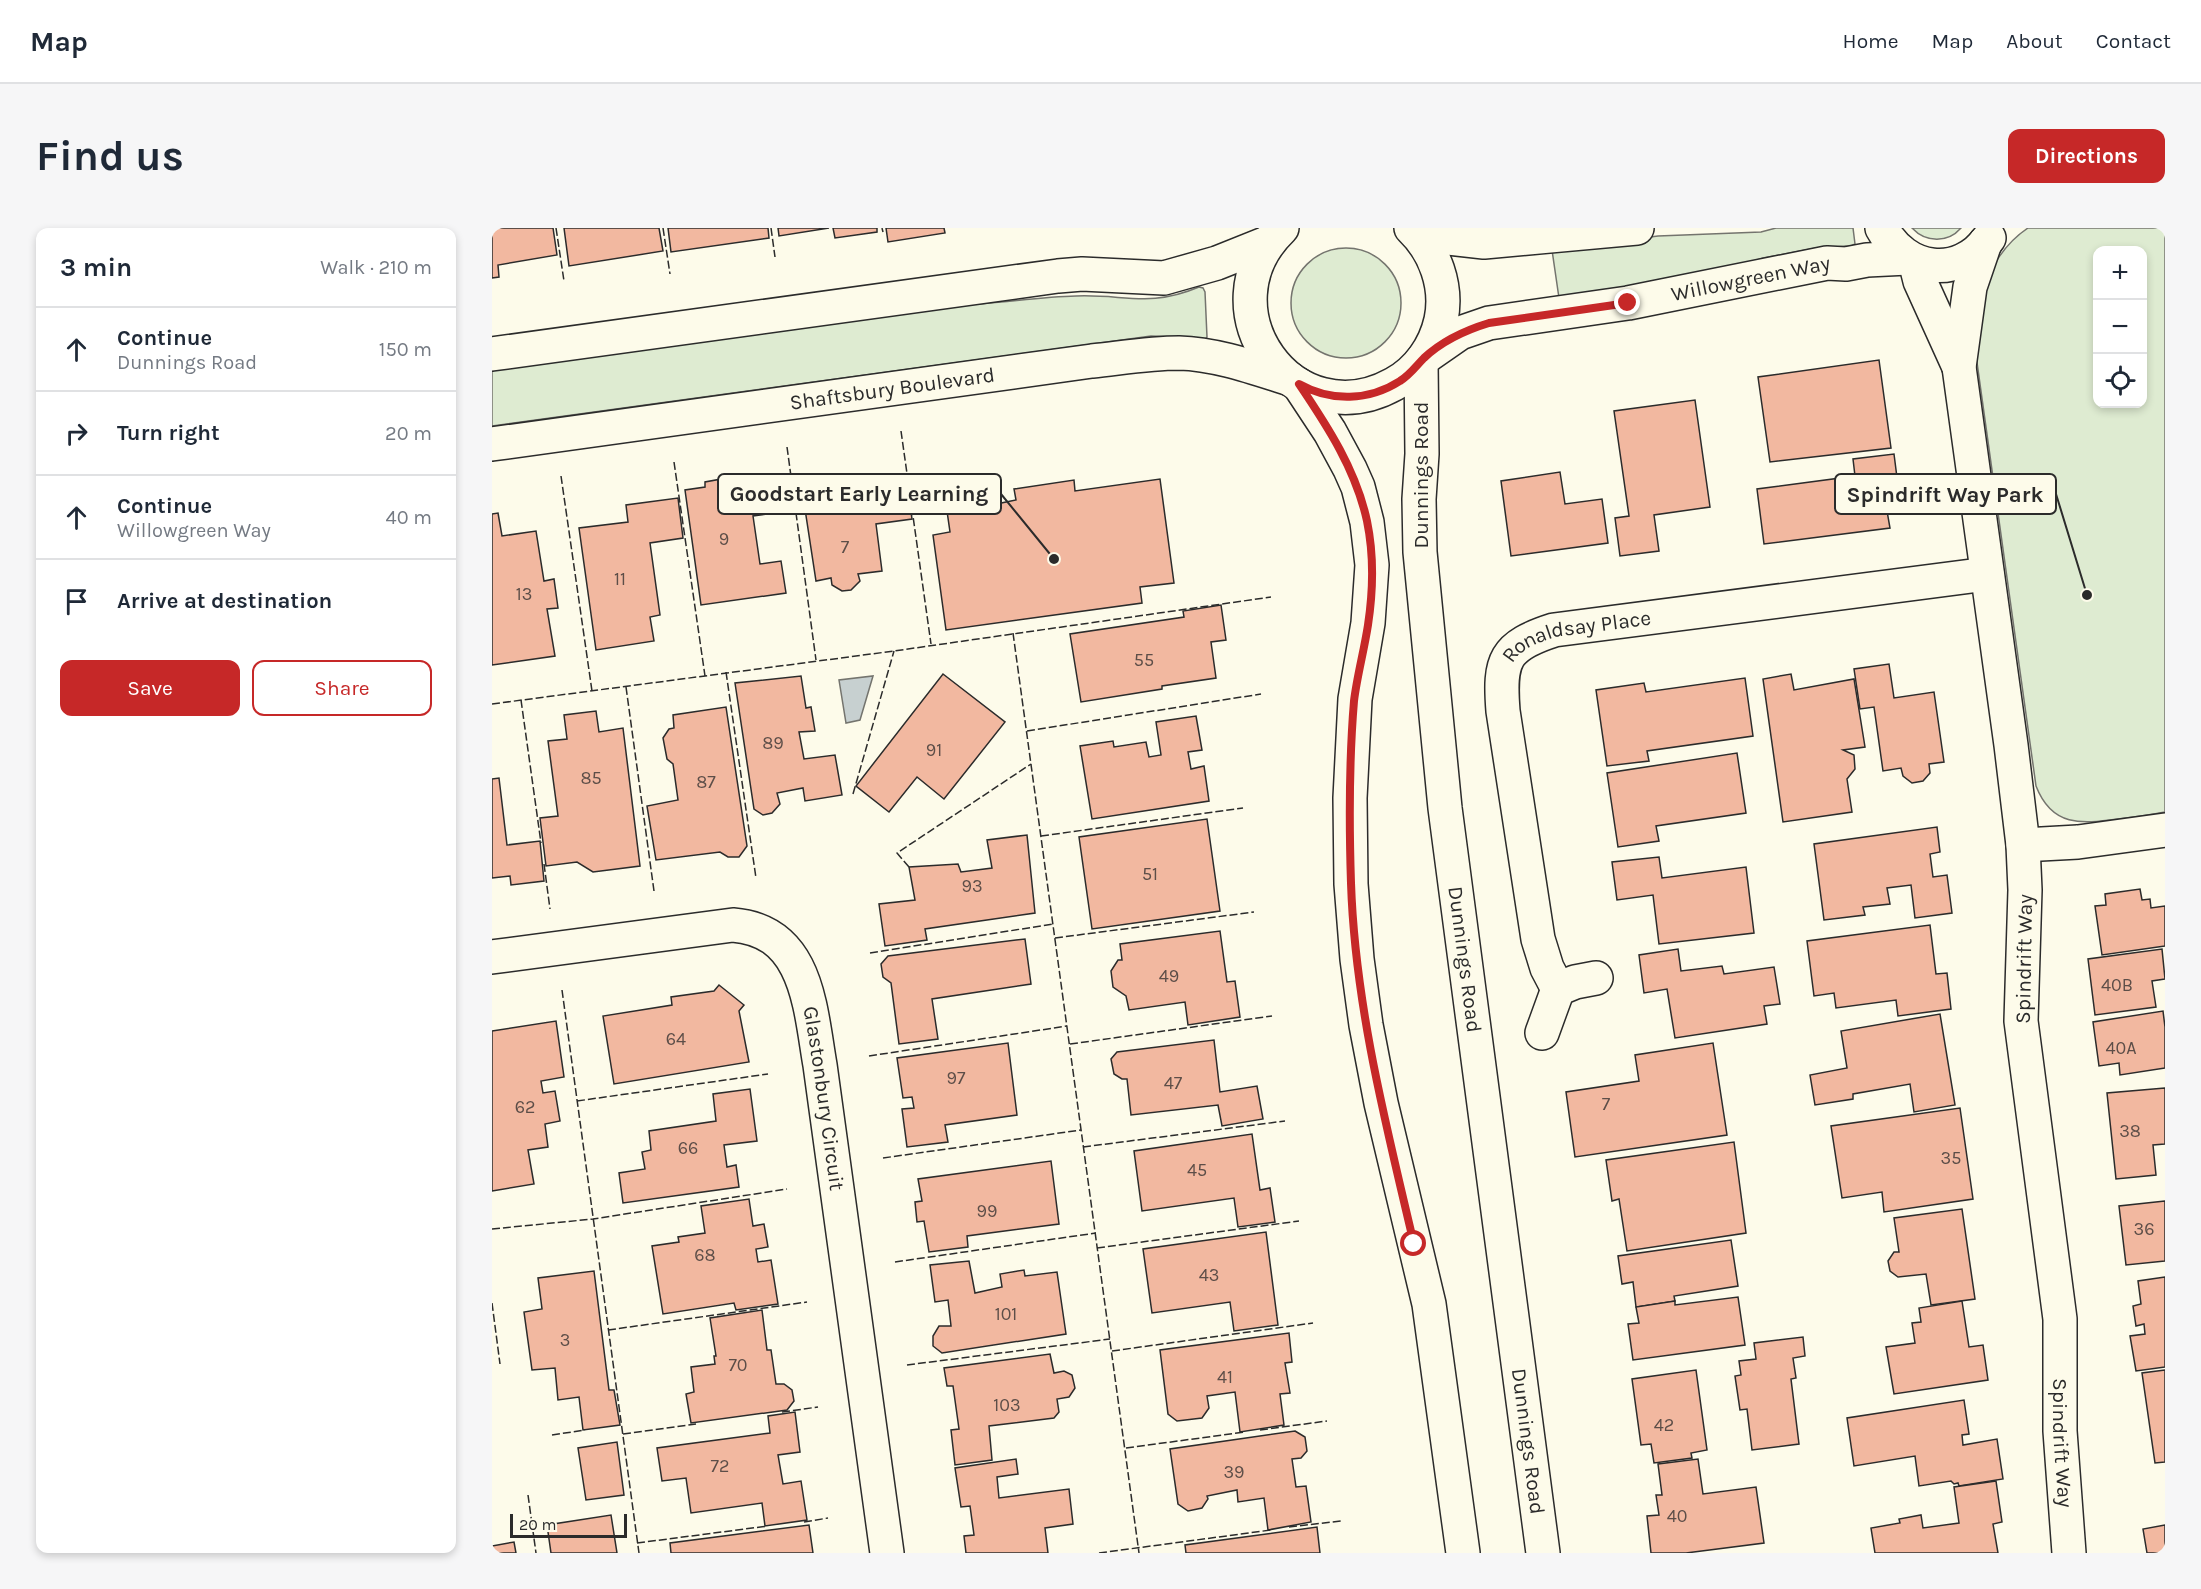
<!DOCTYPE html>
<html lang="en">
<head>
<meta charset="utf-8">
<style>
  body { margin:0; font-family:Karla,sans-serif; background:#f6f6f7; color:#1f2937 }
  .controls { position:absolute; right:18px; top:18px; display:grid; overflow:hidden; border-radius:12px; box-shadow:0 3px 9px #0003 }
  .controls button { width:54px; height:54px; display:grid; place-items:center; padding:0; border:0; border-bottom:2px solid #e0e1e3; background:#fff; color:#1f2937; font:30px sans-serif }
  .scale { position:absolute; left:18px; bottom:15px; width:117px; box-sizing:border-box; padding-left:6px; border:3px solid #2b2b2b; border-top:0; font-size:16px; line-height:21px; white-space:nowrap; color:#2b2b2b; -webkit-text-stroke:4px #fdfbea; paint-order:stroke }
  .stop { position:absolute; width:18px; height:18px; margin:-14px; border:4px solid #c62828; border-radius:50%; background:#fff }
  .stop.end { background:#c62828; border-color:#fff; box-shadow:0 2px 6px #0008 }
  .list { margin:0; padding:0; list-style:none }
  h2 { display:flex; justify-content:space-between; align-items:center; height:78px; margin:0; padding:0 24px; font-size:26px }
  h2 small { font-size:20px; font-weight:400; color:#747a83 }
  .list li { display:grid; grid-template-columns:39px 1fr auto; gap:18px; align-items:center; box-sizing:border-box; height:84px; padding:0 24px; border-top:2px solid #e0e1e3 }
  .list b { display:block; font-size:22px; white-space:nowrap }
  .list p { margin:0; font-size:20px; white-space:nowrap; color:#747a83 }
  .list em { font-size:20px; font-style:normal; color:#747a83 }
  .actions { display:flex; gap:12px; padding:18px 24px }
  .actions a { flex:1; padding:14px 0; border:2px solid #c62828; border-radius:12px; text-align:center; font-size:21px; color:#c62828 }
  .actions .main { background:#c62828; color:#fff }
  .icon { flex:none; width:33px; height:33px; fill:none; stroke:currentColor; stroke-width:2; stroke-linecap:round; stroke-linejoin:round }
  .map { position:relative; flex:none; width:1673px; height:1325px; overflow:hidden; border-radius:12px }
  header { display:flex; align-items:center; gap:36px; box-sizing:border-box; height:84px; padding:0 30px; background:#fff; border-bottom:2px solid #e0e1e3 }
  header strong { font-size:28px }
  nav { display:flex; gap:33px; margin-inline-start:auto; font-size:21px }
  .intro { display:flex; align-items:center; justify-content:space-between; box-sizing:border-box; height:144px; padding:0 36px }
  h1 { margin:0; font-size:42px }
  .button { padding:15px 27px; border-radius:12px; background:#c62828; color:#fff; font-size:21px; font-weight:700 }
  main { display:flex; gap:36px; padding:0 36px }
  aside { flex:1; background:#fff; border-radius:12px; box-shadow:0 3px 9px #0003 }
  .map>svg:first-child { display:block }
  .green { fill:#deebd1; stroke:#74746e; stroke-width:1.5; fill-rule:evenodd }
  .water { fill:#c7d0d0; stroke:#74746e; stroke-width:1.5 }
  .building { fill:#f2b8a0; stroke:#2b2b2b; stroke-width:1.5 }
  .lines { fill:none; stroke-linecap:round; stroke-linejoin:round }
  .minor-casing { stroke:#2b2b2b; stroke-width:36 }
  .tertiary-casing { stroke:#2b2b2b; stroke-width:36 }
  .secondary-casing { stroke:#2b2b2b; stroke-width:36 }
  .minor { stroke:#fdfbea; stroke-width:33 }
  .tertiary { stroke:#fdfbea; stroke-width:33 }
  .secondary { stroke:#fdfbea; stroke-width:33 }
  .fence { stroke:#2b2b2b; stroke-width:1.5; stroke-dasharray:8 3; stroke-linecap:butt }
  .route { stroke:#c62828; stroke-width:8 }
  .labels { text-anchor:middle; stroke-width:4.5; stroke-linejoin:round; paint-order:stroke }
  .number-label { font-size:18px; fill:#5d4e48 }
  .street-label { font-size:21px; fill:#2b2b2b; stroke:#fdfbea }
  .leader { fill:none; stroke:#2b2b2b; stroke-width:2 }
  .callout-dot { fill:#2b2b2b; stroke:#fdfbea; stroke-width:2 }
  .callout { fill:#fdfbea; stroke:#2b2b2b; stroke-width:2 }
  .callout-label { font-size:22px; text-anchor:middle; font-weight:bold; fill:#2b2b2b }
</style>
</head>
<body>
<header>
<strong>Map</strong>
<nav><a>Home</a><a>Map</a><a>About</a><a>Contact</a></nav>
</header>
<div class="intro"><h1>Find us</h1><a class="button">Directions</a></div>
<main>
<aside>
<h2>3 min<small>Walk · 210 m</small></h2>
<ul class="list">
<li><svg class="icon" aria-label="ahead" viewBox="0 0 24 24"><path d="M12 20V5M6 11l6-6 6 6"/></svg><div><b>Continue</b><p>Dunnings Road</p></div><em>150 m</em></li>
<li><svg class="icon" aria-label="right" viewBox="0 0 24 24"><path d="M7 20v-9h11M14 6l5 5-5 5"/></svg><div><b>Turn right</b></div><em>20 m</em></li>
<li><svg class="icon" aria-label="ahead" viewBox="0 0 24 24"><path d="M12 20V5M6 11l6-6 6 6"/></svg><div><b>Continue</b><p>Willowgreen Way</p></div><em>40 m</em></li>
<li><svg class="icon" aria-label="arrive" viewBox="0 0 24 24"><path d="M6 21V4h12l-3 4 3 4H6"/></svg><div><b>Arrive at destination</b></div></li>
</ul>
<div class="actions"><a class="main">Save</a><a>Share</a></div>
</aside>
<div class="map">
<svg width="1673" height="1325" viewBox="0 0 1673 1325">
  <rect width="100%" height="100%" fill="#fdfbea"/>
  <!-- green -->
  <g class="green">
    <polygon points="1284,0 1361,0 1363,16 1359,18 1324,20 1271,30 1228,44 1067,70 1060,22 1166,8 1269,4"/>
    <path d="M1420,0H1469C1456,15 1434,15 1420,0Z"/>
    <path d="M1536,0H1673V584C1657,587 1642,589 1626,591C1589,596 1560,599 1544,558L1483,120C1485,104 1485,88 1488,73C1494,44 1512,16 1536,0ZM1606,22H1650V176H1606Z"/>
    <circle cx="854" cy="75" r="55"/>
    <path d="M707,59L711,60L713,64L715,109L712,113L687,109L659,108L0,198V141L464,77C505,76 544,69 584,68C633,66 657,80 707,59Z"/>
  </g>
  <!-- water -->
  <polygon class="water" points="381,448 368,492 354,495 347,452"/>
  <!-- building -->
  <g class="building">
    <polygon points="0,0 61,0 65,27 6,37 7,49 0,50"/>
    <polygon points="72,0 167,0 171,23 77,38"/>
    <polygon points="176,0 276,0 277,10 179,24"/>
    <polygon points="286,0 337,0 287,8"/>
    <polygon points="341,0 385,0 385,4 343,10"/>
    <polygon points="394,0 452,0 453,5 396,14"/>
    <polygon points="1387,132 1399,220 1278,234 1266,149"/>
    <polygon points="1203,172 1218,279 1162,287 1167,323 1128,328 1123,290 1137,288 1122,183"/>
    <polygon points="1402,226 1409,281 1395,283 1398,300 1272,316 1265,261 1363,248 1361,231"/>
    <polygon points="1068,244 1073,276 1110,271 1116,315 1019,328 1009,253"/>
    <polygon points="290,248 295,283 261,288 268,336 289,333 294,365 209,377 193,262 213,259 213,254 235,250 235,256"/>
    <polygon points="414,248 420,291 384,296 390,343 366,346 368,353 359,362 350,363 340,357 339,350 324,353 311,268 378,258 377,253"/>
    <polygon points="668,251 682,355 648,359 650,375 454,402 441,307 458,304 455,283 473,280 472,268 507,264 509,275 524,272 522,261 582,252 583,263"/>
    <polygon points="186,270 191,310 158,315 168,387 158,389 162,413 104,422 87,300 136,294 134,277"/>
    <polygon points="6,285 10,308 44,303 52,353 62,351 66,380 55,381 63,428 0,437 0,286"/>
    <polygon points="729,377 734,412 719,414 724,450 670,458 670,461 589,474 578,406 692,389 691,383"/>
    <polygon points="1397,436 1402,470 1442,464 1452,534 1437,536 1438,545 1431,553 1420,555 1411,548 1409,540 1391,543 1382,479 1368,481 1362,441"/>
    <polygon points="451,446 513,494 452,571 425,549 397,584 364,558"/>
    <polygon points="1299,446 1302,462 1362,451 1373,519 1351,522 1362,527 1363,541 1355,551 1360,584 1291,594 1271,451"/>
    <polygon points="309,448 314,480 319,479 323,503 307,504 312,531 343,527 350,567 313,573 311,560 285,565 288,576 280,585 271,587 262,581 243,455"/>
    <polygon points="1253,450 1261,508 1155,523 1157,533 1115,538 1104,462 1152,455 1154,464"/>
    <polygon points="234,479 255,618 247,629 236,629 228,624 164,632 155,578 186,572 181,536 175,531 171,510 177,501 182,500 181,487"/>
    <polygon points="104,483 107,504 131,500 148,638 101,644 85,634 54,638 48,590 66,588 56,513 75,511 72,487"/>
    <polygon points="704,488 710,522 696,524 699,541 712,538 717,573 600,591 588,518 621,513 622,519 654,514 657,529 669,527 664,494"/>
    <polygon points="1245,525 1254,585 1164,598 1167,613 1126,619 1115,545"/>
    <polygon points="7,550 15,617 48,613 52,653 19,657 18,648 0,650 0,551"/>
    <polygon points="715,591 728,683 600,701 587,609"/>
    <polygon points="1445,599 1448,624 1438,626 1441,649 1455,647 1460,685 1423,690 1419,657 1395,660 1398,676 1371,679 1373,687 1332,692 1322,616"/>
    <polygon points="535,607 543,685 433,701 435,712 393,718 387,676 423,672 417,639 466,636 469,644 500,640 495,612"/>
    <polygon points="1167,629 1170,650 1254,639 1262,705 1167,716 1161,667 1125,672 1120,634"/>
    <polygon points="1648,661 1650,672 1658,671 1659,680 1673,678 1673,718 1610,727 1603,678 1614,677 1613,666"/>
    <polygon points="1438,697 1444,746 1455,745 1459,781 1406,788 1404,772 1344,780 1342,765 1322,768 1315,713"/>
    <polygon points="728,703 735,754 743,753 748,789 696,797 693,774 637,782 634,768 621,759 619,743 626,732 630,732 628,716"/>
    <polygon points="533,711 539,756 440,771 446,811 407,816 399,755 391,749 389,736 396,728"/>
    <polygon points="1186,721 1189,743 1230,738 1232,746 1282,739 1288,776 1272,778 1275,796 1183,810 1175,761 1152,765 1147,727"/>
    <polygon points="1670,721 1673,751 1660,753 1664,779 1603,787 1596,731"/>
    <polygon points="227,757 252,777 247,783 257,834 122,856 111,788 180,777 179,769 222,763"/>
    <polygon points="1671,783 1673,799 1673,840 1628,847 1627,835 1607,838 1601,794"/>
    <polygon points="1448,786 1463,877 1422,884 1418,856 1361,866 1361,871 1323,877 1318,847 1355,840 1349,803"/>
    <polygon points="64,793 72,849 49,853 51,865 63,863 68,893 53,896 56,919 36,922 42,956 0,963 0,803"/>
    <polygon points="722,812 728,864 765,858 771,891 730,898 726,877 639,887 635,851 630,851 622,846 619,831 625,824"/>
    <polygon points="516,815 525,887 453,897 456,914 415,919 410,881 422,880 420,869 411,870 405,830"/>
    <polygon points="1221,815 1235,907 1083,929 1074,864 1147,853 1143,827"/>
    <polygon points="1673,860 1673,916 1661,917 1664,947 1624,951 1615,865"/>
    <polygon points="258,861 265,913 232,917 235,939 244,937 247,959 131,975 127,945 153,941 150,924 159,922 157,903 224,893 221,866"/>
    <polygon points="1468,880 1481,971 1392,984 1390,964 1350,970 1339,898"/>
    <polygon points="760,906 768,962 778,960 783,994 746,999 742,970 650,983 642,923"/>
    <polygon points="1242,914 1254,1005 1135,1023 1127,971 1120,973 1114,932"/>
    <polygon points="559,933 567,996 475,1008 476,1019 437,1024 432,993 425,994 423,974 430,973 426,951"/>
    <polygon points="257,971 261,998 272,996 276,1019 264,1021 266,1034 279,1032 286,1076 244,1082 242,1075 171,1086 160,1018 187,1014 186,1009 213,1005 209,978"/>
    <polygon points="1673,973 1673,1033 1634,1037 1627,978"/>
    <polygon points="1470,981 1483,1071 1439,1077 1434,1046 1406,1049 1398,1043 1396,1033 1402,1024 1407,1024 1402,990"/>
    <polygon points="774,1004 786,1097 742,1103 738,1074 660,1085 651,1021"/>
    <polygon points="1239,1012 1246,1058 1182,1068 1183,1073 1144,1079 1141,1054 1130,1056 1126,1028"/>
    <polygon points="477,1033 483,1065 510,1059 508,1046 532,1042 533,1048 565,1044 574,1106 450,1125 441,1118 441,1108 447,1098 459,1098 456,1072 443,1074 438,1037"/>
    <polygon points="102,1043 117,1162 122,1162 128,1197 91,1202 87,1169 66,1172 63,1140 40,1142 32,1084 50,1081 46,1050"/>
    <polygon points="1673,1049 1673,1139 1644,1143 1638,1108 1653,1106 1652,1096 1644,1098 1641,1078 1649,1076 1646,1053"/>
    <polygon points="1246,1069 1253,1117 1141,1132 1136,1096 1147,1095 1144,1079 1183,1073 1183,1077"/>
    <polygon points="1470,1073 1477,1119 1491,1117 1496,1152 1402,1166 1394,1119 1423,1115 1420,1095 1429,1094 1427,1080"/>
    <polygon points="270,1082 275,1122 279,1122 284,1156 292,1156 300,1162 302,1173 295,1182 199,1195 194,1166 202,1164 199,1139 223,1136 222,1128 224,1128 218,1090"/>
    <polygon points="797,1105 800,1134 793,1135 798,1165 788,1166 792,1197 748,1204 743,1164 715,1168 717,1180 710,1190 685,1193 676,1186 668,1122"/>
    <polygon points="1311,1109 1313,1128 1301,1130 1304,1150 1299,1151 1307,1216 1260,1222 1255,1181 1248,1182 1243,1148 1249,1147 1247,1133 1264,1131 1262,1115"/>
    <polygon points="558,1126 562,1145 572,1143 580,1147 583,1160 577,1169 565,1171 567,1184 562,1190 497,1198 500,1232 463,1237 459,1202 467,1201 461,1158 455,1158 452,1140"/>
    <polygon points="1204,1142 1215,1222 1199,1225 1200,1230 1162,1235 1159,1216 1149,1217 1140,1151"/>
    <polygon points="1673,1142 1673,1234 1663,1235 1650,1145"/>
    <polygon points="1472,1172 1477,1206 1470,1207 1471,1217 1505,1211 1511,1251 1467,1258 1466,1255 1462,1256 1459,1253 1427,1258 1423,1228 1362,1238 1355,1190"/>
    <polygon points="303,1184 308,1224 286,1227 291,1256 309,1253 315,1292 273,1298 270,1275 199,1285 194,1250 170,1253 165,1220 278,1205 276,1188"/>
    <polygon points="803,1203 813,1209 815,1223 809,1230 800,1231 804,1259 814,1258 819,1294 776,1302 772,1270 746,1274 745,1262 715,1268 716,1271 710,1280 696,1283 686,1276 678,1221"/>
    <polygon points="125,1214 132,1267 94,1272 86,1220"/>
    <polygon points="524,1231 526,1246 505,1249 507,1270 577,1261 581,1296 553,1300 556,1325 474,1325 472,1308 482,1307 478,1278 469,1279 463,1240"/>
    <polygon points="1206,1231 1211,1266 1264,1259 1272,1315 1194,1325 1159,1325 1155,1288 1167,1287 1164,1267 1170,1267 1166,1236"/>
    <polygon points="1504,1253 1510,1294 1501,1296 1506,1325 1383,1325 1379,1300 1408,1295 1407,1291 1429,1287 1431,1300 1467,1295 1462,1259"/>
    <polygon points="119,1287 125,1325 59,1325 55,1297"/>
    <polygon points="317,1297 321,1325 179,1325 178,1315"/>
    <polygon points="1673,1297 1673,1325 1655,1325 1651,1301"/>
    <polygon points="825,1299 828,1325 694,1325 693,1317"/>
    <polygon points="22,1314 24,1325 0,1325 0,1318"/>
  </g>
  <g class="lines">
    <!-- minor casing -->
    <g class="minor-casing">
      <g id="minor">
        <polyline points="921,0 947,9 992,14 1145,0"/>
        <path d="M1390,0C1413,44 1467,52 1497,10"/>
        <path id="s1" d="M1493,15L1478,59L1467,139L1519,517L1531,617L1533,662L1529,793L1568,1091V1203L1577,1325"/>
        <polyline points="1423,33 1428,53 1467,139"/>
        <path id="s2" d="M932,130L968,105L997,95L1136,75L1335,35L1354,36L1375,32L1416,30"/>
        <polyline points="1531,617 1586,614 1673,602"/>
        <path id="s3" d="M0,729L241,697C316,703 318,780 328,837L395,1325"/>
        <path id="s4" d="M1066,761L1055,740L1046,711L1011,483C1007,432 1012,418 1062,402L1495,346"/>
        <polyline points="1050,805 1066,761 1083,754 1104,750"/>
      </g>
    </g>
    <!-- tertiary casing -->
    <g class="tertiary-casing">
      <g id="tertiary">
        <polyline points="0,126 566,48 590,46 672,50 725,35 775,15"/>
        <path id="s5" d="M0,216L600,133C629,130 658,125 687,125C725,126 763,140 798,151"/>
      </g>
    </g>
    <!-- secondary casing -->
    <g class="secondary-casing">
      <g id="secondary">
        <path d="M790,0C707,80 801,212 902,156C926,143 943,119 949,92C956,58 943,23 919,0"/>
        <path id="s6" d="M929,134L930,226L927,271L928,324L953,580L1051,1325"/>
        <polyline points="807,157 838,204 858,241 866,259 875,294 880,337 876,395 863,471 858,570 859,656 865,731 874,797 889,875 937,1076 971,1325"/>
      </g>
    </g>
    <!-- minor -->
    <use href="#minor" class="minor"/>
    <!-- tertiary -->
    <use href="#tertiary" class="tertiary"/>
    <!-- secondary -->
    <use href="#secondary" class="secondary"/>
    <!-- fence -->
    <g class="fence">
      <polyline points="64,0 72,53"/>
      <polyline points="171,0 178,46"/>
      <polyline points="279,0 283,29"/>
      <polyline points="390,0 391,4"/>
      <polyline points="409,203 439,416"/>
      <polyline points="295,219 324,432"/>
      <polyline points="182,234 213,448"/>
      <polyline points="69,248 100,463"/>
      <polyline points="521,405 647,1325"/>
      <polyline points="234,444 264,650"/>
      <polyline points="134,459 162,663"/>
      <polyline points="29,472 49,615"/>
      <polyline points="0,476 402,423 779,369"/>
      <polyline points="535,503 769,466"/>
      <polyline points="361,566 402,423"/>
      <polyline points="549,608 751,580"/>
      <polyline points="52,636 58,681"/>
      <polyline points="417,639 405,625 539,536"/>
      <polyline points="563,710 762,684"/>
      <polyline points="378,725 561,696"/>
      <polyline points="70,762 147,1325"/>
      <polyline points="578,816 780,788"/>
      <polyline points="377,828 575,798"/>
      <polyline points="85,873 276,846"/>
      <polyline points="591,919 793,893"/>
      <polyline points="391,930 589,902"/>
      <polyline points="0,1001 101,991 295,961"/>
      <polyline points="605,1020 807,993"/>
      <polyline points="403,1034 604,1005"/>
      <polyline points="0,1075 8,1136"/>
      <polyline points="116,1102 315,1074"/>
      <polyline points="620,1123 821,1095"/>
      <polyline points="415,1137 618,1111"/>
      <polyline points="290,1184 326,1179"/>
      <polyline points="768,1202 835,1193"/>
      <polyline points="131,1206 204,1196"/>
      <polyline points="60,1207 93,1202"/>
      <polyline points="634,1220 753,1204"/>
      <polyline points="36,1267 44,1325"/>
      <polyline points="312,1294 336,1290"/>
      <polyline points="797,1299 849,1293"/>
      <polyline points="145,1315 276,1298"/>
      <polyline points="607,1325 779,1302"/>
    </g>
  </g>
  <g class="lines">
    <!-- route -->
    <path class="route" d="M922,1016C894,897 863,777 859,655C857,594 857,533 862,473C865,448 872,423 876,397C881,364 882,327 875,293C864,242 836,199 807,156C839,174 877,173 908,153C918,147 924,138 932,130C949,114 974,102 997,95L1136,75"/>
  </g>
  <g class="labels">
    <!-- number labels -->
    <g class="number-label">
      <text x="232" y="317">9</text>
      <text x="353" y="325">7</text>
      <text x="128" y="357">11</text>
      <text x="32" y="372">13</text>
      <text x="652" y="438">55</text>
      <text x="281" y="521">89</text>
      <text x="442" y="528">91</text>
      <text x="99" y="556">85</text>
      <text x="214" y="560">87</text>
      <text x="658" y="652">51</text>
      <text x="480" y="664">93</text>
      <text x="677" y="754">49</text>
      <text x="1625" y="763">40B</text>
      <text x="184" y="817">64</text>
      <text x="1629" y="826">40A</text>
      <text x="464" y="856">97</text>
      <text x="681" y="861">47</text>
      <text x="1114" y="882">7</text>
      <text x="33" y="885">62</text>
      <text x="1638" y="909">38</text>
      <text x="196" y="926">66</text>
      <text x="1459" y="936">35</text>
      <text x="705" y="948">45</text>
      <text x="495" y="989">99</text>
      <text x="1652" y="1007">36</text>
      <text x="213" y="1033">68</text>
      <text x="717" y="1053">43</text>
      <text x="514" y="1092">101</text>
      <text x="73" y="1118">3</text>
      <text x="246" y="1143">70</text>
      <text x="733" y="1155">41</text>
      <text x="515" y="1183">103</text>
      <text x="1172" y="1203">42</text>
      <text x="228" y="1244">72</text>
      <text x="742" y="1250">39</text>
      <text x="1185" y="1294">40</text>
    </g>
    <!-- street labels -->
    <g class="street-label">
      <text dy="7" stroke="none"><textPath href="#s2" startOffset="340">Willowgreen Way</textPath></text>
      <text dy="7" stroke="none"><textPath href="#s5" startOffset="404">Shaftsbury Boulevard</textPath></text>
      <text transform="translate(929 247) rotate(-90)" y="7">Dunnings Road</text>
      <text dy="7" stroke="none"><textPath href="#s4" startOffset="414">Ronaldsay Place</textPath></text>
      <text dy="7" stroke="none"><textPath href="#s6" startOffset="600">Dunnings Road</textPath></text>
      <text transform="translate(1532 731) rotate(-89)" y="7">Spindrift Way</text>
      <text dy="7" stroke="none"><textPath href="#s3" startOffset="458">Glastonbury Circuit</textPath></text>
      <text dy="7" stroke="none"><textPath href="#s6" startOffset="1086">Dunnings Road</textPath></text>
      <text dy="7" stroke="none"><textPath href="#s1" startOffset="1210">Spindrift Way</textPath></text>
    </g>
  </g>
  <!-- callouts -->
  <path class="leader" d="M562 331L509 266M1595 367L1564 266"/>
  <g class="callout-dot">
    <circle cx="562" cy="331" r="6"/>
    <circle cx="1595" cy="367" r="6"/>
  </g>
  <g class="callout">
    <rect x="226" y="246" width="283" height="40" rx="6"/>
    <rect x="1343" y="246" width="221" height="40" rx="6"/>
  </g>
  <g class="callout-label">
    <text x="367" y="273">Goodstart Early Learning</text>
    <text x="1453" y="274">Spindrift Way Park</text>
  </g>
</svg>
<div class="controls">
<button>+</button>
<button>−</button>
<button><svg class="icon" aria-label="locate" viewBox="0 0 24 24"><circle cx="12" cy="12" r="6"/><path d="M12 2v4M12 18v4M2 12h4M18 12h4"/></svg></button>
</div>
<div class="scale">20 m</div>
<div class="stop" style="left:922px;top:1016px"></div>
<div class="stop end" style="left:1136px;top:75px"></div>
</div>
</main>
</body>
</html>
